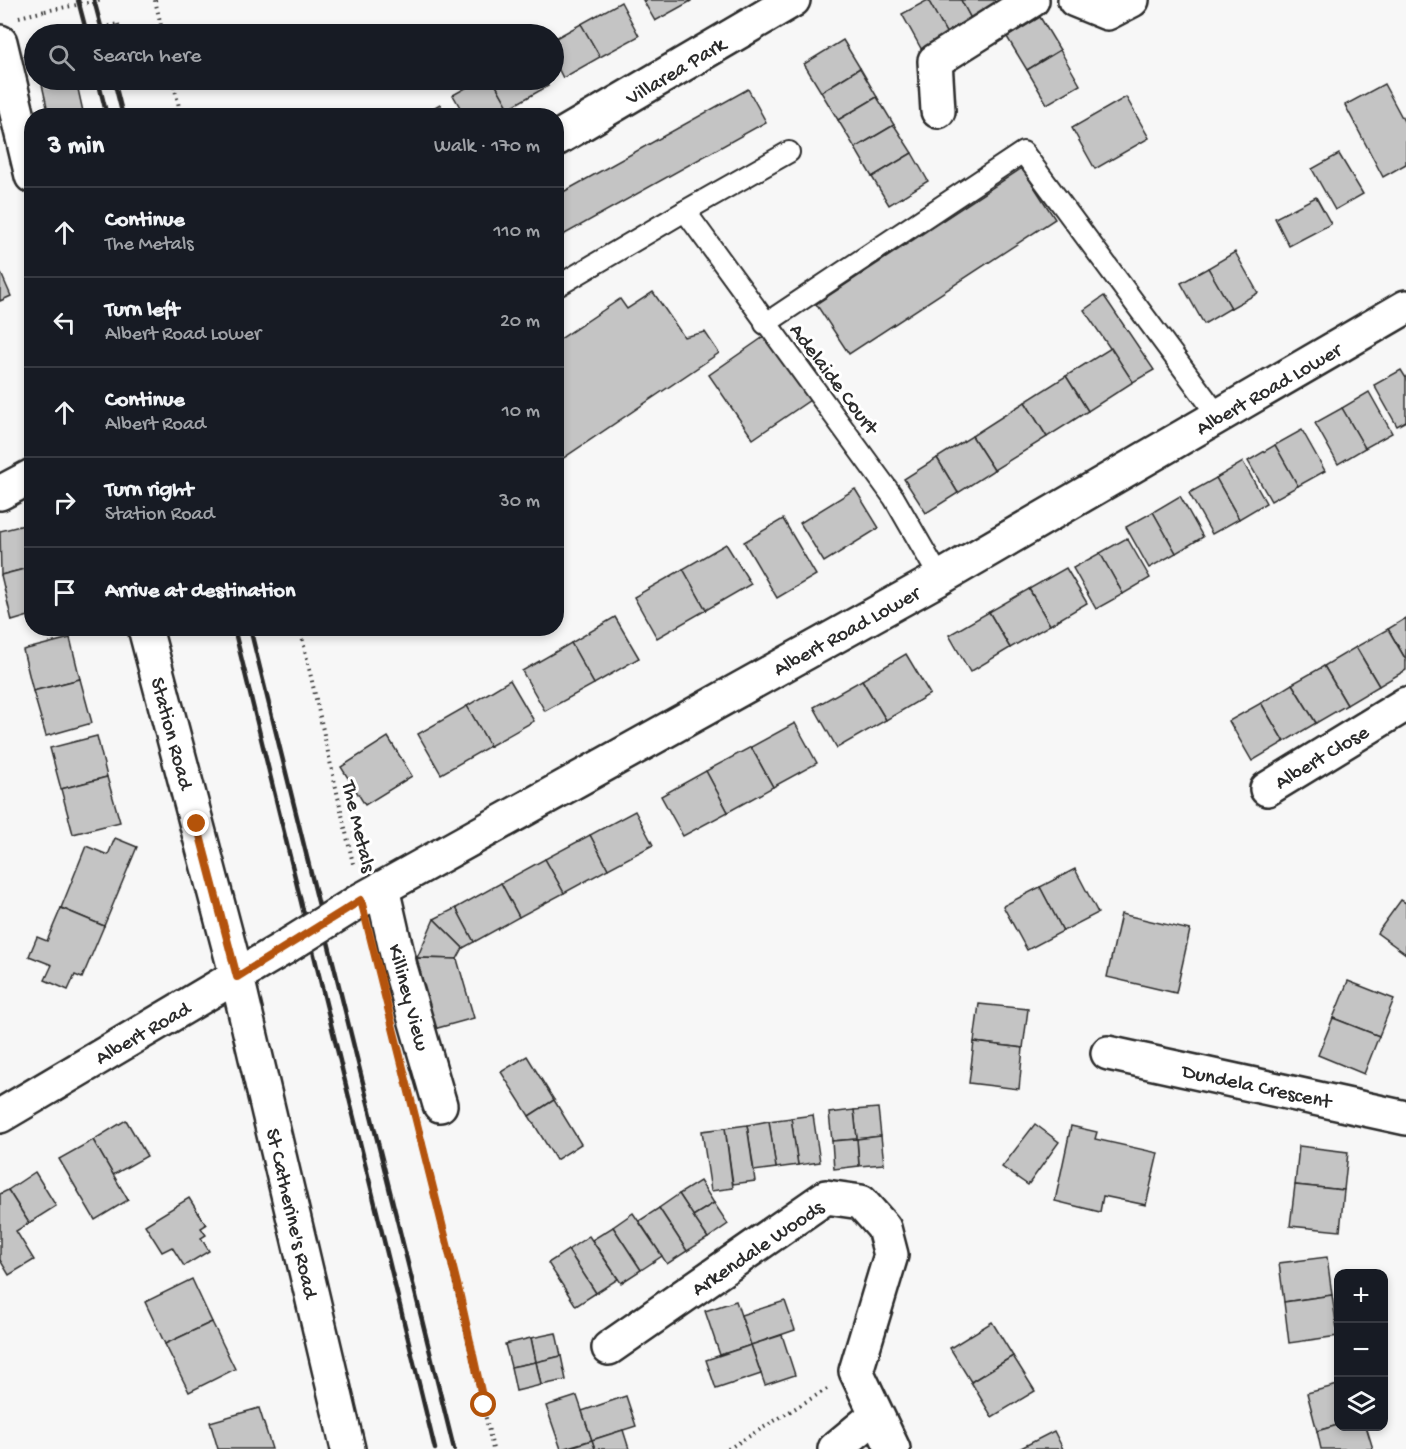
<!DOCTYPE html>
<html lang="en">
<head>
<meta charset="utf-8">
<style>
  body { margin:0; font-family:"Gochi Hand",sans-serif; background:#20242c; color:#f1f3f6 }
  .controls { position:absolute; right:18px; bottom:18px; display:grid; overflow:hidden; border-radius:12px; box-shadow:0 3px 9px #0003 }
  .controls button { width:54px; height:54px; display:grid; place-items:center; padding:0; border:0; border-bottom:2px solid #363941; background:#171b24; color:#f1f3f6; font:30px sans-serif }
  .stop { position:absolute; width:18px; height:18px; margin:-14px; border:4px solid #b45309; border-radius:50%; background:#fff }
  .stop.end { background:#b45309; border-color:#fff; box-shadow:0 2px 6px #0008 }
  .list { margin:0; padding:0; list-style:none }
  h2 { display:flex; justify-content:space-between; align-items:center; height:78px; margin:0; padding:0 24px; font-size:26px }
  h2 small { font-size:20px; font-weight:400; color:#9ea1a6 }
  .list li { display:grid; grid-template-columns:39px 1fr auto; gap:18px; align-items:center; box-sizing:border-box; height:90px; padding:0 24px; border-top:2px solid #363941 }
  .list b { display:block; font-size:22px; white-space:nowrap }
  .list p { margin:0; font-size:20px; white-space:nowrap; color:#9ea1a6 }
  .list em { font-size:20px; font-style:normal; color:#9ea1a6 }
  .icon { flex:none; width:33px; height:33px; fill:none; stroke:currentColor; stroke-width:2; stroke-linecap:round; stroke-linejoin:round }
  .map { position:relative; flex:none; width:1406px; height:1449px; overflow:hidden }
  .search { position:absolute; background:#171b24; box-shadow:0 3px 9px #0003; left:24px; top:24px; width:540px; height:66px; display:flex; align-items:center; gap:15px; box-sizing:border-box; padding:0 21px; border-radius:33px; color:#9ea1a6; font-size:22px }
  .panel { position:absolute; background:#171b24; box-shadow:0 3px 9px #0003; left:24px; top:108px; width:540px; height:528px; border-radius:24px }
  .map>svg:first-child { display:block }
  .building { fill:#c4c4c4; stroke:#2b2b2b; stroke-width:1.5 }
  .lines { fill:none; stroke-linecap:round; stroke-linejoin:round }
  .service-casing { stroke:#2b2b2b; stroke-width:24 }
  .minor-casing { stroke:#2b2b2b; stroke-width:38 }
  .path { stroke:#2b2b2b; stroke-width:4; stroke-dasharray:1.5 4.5; stroke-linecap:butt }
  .service { stroke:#fff; stroke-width:20 }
  .minor { stroke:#fff; stroke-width:33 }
  .rail { stroke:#2b2b2b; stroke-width:4.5 }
  .minor-bridge-casing { stroke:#2b2b2b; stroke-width:38; stroke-linecap:butt }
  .path-bridge { stroke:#2b2b2b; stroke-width:4; stroke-dasharray:1.5 4.5; stroke-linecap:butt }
  .minor-bridge { stroke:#fff; stroke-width:33 }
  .route { stroke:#b45309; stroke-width:8 }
  .labels { text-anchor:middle; stroke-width:6; stroke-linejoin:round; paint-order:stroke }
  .street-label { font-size:21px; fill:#2b2b2b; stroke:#fff }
</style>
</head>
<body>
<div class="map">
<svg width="1406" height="1449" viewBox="0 0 1406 1449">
  <rect width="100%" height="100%" fill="#f7f7f7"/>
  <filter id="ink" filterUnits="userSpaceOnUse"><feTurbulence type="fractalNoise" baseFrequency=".0167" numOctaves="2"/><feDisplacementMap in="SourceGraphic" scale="12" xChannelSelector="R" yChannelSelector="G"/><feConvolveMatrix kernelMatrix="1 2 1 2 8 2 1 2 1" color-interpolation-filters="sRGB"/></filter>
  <g filter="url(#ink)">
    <!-- building -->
    <g class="building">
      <polygon points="643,0 691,0 691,1 655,21"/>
      <polygon points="928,0 961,0 974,24 949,38"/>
      <polygon points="928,0 949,38 923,52 902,14"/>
      <polygon points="961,0 994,0 1000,10 974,24"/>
      <polygon points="621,2 639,36 600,57 581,24"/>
      <polygon points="1040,17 1060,50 1027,70 1007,37"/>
      <polygon points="581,24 600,57 563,78 554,60 554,39"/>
      <polygon points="843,40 860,68 821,92 804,64"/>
      <polygon points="1060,50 1080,85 1047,104 1027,70"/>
      <polygon points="860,68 877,97 838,120 821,92"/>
      <polygon points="41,80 76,80 84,116 49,116"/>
      <polygon points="480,80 493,80 509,108 494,116 465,116 453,95"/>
      <polygon points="493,80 544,80 548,86 509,108"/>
      <polygon points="1384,84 1406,125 1406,164 1383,177 1345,105"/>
      <polygon points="748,89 766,122 556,239 556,196"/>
      <polygon points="877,97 894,125 855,148 838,120"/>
      <polygon points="1126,97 1149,138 1095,169 1072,128"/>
      <polygon points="440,104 446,116 419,116"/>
      <polygon points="894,125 912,153 872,177 855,148"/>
      <polygon points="912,153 928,181 889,205 872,177"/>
      <polygon points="1339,154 1363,194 1335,210 1312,169"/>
      <polygon points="1022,168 1055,219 849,354 816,304"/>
      <polygon points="1316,197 1331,224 1289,246 1275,218"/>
      <polygon points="1235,252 1258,293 1231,308 1208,268"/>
      <polygon points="1208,268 1231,308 1204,324 1181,283"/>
      <polygon points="0,271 11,296 0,301"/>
      <polygon points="653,292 684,337 705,332 719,353 556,463 556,342 620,299 627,309"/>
      <polygon points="1104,296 1154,370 1133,382 1084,310"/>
      <polygon points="765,336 810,400 753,439 709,375"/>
      <polygon points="1111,348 1133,382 1088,411 1066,376"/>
      <polygon points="1401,370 1406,378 1406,421 1397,426 1374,385"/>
      <polygon points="1066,376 1088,411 1047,437 1025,402"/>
      <polygon points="1369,392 1392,433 1365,448 1342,408"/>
      <polygon points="1025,402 1047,437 994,470 972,436"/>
      <polygon points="1342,408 1365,448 1338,464 1315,423"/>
      <polygon points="1302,430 1325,471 1298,486 1275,445"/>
      <polygon points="972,436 994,470 958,493 937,458"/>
      <polygon points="1275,445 1298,486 1271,501 1248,461"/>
      <polygon points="937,458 958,493 926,513 904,479"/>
      <polygon points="1243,462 1266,503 1239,519 1216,478"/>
      <polygon points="1216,478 1239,519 1212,534 1189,493"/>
      <polygon points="855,489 879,528 824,562 800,523"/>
      <polygon points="1180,496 1203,537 1176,553 1153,512"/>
      <polygon points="1153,512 1176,553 1149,568 1126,527"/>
      <polygon points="783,519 816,575 777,598 744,542"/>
      <polygon points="32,523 32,567 1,575 0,531"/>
      <polygon points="1127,538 1150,578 1123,594 1100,553"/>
      <polygon points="726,544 751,584 706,610 683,569"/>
      <polygon points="1100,553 1123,594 1096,609 1073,568"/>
      <polygon points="32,567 32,615 12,621 1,575"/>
      <polygon points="1066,568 1087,603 1050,625 1029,589"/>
      <polygon points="683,569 706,610 657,638 634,597"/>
      <polygon points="1029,589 1050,625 1010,648 989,612"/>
      <polygon points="989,612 1010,648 970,672 949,635"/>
      <polygon points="615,617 639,658 594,684 571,643"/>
      <polygon points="1406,618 1406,660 1388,629"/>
      <polygon points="1388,629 1406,660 1406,670 1379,686 1356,647"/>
      <polygon points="70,638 80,679 33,691 23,650"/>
      <polygon points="571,643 594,684 545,711 522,671"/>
      <polygon points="1356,647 1379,686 1347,705 1324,666"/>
      <polygon points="906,654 930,694 886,720 862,680"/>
      <polygon points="1324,666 1347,705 1316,723 1292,684"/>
      <polygon points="80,679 92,723 46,736 33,691"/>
      <polygon points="510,680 534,721 490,746 467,706"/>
      <polygon points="862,680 886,720 837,748 814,707"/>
      <polygon points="1292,684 1316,723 1284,742 1261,703"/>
      <polygon points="1261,703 1284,742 1252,761 1229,721"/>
      <polygon points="467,706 490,746 441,774 418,734"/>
      <polygon points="795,723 817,763 773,787 751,747"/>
      <polygon points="97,736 107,777 61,789 50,748"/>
      <polygon points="388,737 412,776 365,805 341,767"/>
      <polygon points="751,747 773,787 728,812 706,771"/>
      <polygon points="706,771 728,812 683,836 661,796"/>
      <polygon points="107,777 120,822 73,834 61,789"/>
      <polygon points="635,811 653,845 608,869 590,835"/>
      <polygon points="590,835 608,869 564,893 545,859"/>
      <polygon points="115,838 137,847 104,926 61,908 86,846 108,855"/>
      <polygon points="545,859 564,893 519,917 501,883"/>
      <polygon points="1075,869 1098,913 1063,931 1040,887"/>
      <polygon points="501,883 519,917 474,942 456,908"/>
      <polygon points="1040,887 1063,931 1027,950 1003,906"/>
      <polygon points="1401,900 1406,903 1406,954 1377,933"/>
      <polygon points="61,908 104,926 82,978 75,975 68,990 45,980 52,965 29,956 37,937 47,941"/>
      <polygon points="456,908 474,942 463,948 434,919"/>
      <polygon points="1121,914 1190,930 1176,993 1107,977"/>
      <polygon points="434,919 463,948 457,959 417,958"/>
      <polygon points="417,958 457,959 474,1018 434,1029"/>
      <polygon points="1348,981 1394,999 1379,1036 1333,1018"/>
      <polygon points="979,1004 1028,1009 1023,1048 974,1042"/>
      <polygon points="1333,1018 1379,1036 1364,1074 1318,1055"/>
      <polygon points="974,1042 1023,1048 1019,1089 969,1083"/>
      <polygon points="527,1056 554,1100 529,1116 501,1072"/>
      <polygon points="554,1100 581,1144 556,1160 529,1116"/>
      <polygon points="878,1108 881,1136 857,1139 854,1110"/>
      <polygon points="854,1110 857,1139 832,1141 829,1113"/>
      <polygon points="813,1115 820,1162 798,1165 791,1118"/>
      <polygon points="791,1118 798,1165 776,1168 769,1121"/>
      <polygon points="126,1120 147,1156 113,1175 93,1140"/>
      <polygon points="769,1121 776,1168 754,1171 747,1125"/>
      <polygon points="1035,1124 1059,1142 1028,1185 1002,1167"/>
      <polygon points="747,1125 755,1181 733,1184 725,1128"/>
      <polygon points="1071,1126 1097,1132 1095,1139 1158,1153 1146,1205 1103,1196 1100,1212 1055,1201"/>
      <polygon points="725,1128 733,1188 711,1191 702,1131"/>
      <polygon points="881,1136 884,1164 859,1166 857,1139"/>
      <polygon points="857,1139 859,1166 834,1169 832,1141"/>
      <polygon points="93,1140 128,1200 95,1220 59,1159"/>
      <polygon points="1299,1146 1348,1152 1344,1190 1295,1185"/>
      <polygon points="35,1172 56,1206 29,1223 8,1190"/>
      <polygon points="700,1181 714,1203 693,1216 679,1194"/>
      <polygon points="1295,1185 1344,1190 1340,1231 1290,1226"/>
      <polygon points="8,1190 29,1223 16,1231 34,1260 9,1275 0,1260 0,1194"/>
      <polygon points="679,1194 708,1238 687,1251 659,1208"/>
      <polygon points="189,1198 206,1225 201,1228 206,1235 201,1238 209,1251 184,1266 172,1247 162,1252 145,1225"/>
      <polygon points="714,1203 728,1224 708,1238 693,1216"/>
      <polygon points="659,1208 687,1251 667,1264 639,1221"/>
      <polygon points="633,1213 662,1256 641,1270 613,1227"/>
      <polygon points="613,1227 641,1270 621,1283 592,1240"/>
      <polygon points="589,1236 618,1279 596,1293 568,1250"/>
      <polygon points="568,1250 596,1293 576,1306 548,1263"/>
      <polygon points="1327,1257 1332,1295 1284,1302 1279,1263"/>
      <polygon points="192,1279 212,1322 165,1344 145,1302"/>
      <polygon points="1332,1295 1338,1336 1289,1343 1284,1302"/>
      <polygon points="736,1301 751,1345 720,1355 705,1311"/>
      <polygon points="785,1301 795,1330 751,1345 741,1315"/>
      <polygon points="212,1322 235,1369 189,1392 165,1344"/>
      <polygon points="992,1322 1013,1356 971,1382 950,1348"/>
      <polygon points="556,1333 561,1356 536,1362 531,1338"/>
      <polygon points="782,1335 795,1375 765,1385 751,1345"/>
      <polygon points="531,1338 536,1362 511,1367 505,1344"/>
      <polygon points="751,1345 761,1374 716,1389 706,1360"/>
      <polygon points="561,1356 566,1380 541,1385 536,1362"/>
      <polygon points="1013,1356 1035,1391 992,1417 971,1382"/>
      <polygon points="536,1362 541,1385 516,1391 511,1367"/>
      <polygon points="1338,1385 1338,1425 1317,1431 1307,1393"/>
      <polygon points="577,1396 592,1440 561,1449 546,1406"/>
      <polygon points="626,1396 636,1426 592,1440 582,1411"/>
      <polygon points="259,1408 272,1449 218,1449 210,1422"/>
      <polygon points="1338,1425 1366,1426 1373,1449 1321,1449 1317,1431"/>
      <polygon points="623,1430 629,1449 595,1449 592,1440"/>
      <polygon points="1054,1431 1063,1449 1019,1449"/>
      <polygon points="592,1440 595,1449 565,1449"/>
    </g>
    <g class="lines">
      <!-- service casing -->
      <g class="service-casing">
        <g id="service">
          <polyline points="685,211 789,152"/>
          <polyline points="556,287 685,211 894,498 940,578"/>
          <polyline points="765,324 1023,152 1219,417"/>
        </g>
      </g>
      <!-- minor casing -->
      <g class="minor-casing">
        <g id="minor">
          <polyline points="1075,0 1107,13 1132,0"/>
          <polyline points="0,42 32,176"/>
          <polyline points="938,111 935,61 1032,0"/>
          <polyline points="556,139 793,0"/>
          <polyline points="0,493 32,476"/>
          <polyline points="145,628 237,977 348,1449"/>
          <polyline points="1267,789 1406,704"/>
          <polyline points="382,888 400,967 440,1105"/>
          <polyline points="361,900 940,578 1406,307"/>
          <polyline points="1108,1053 1406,1118"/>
          <polyline points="0,1116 284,948"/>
          <polyline points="609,1348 826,1197 861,1202 884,1228 891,1255 856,1371 893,1449"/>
          <polyline points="835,1449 876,1415"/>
        </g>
      </g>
      <!-- path -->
      <g class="path">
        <polyline points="155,0 163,34"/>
        <polyline points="19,17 45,11"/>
        <polyline points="118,24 120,34"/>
        <polyline points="74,34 79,33"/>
        <polyline points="49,80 49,81"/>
        <polyline points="173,80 181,116"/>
        <polyline points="300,628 354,868"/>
        <polyline points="420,1131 493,1449"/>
        <polyline points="728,1449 827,1389"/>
      </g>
      <!-- service -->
      <use href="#service" class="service"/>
      <!-- minor -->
      <use href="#minor" class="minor"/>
      <!-- rail -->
      <g class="rail">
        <polyline points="78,0 87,34"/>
        <polyline points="94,0 103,34"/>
        <polyline points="98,80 107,116"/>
        <polyline points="114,80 123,116"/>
        <polyline points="234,628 435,1449"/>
        <polyline points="250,628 454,1449"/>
      </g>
      <!-- minor-bridge casing -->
      <g class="minor-bridge-casing">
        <polyline id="minor-bridge" points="284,948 361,900"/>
      </g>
      <!-- path-bridge -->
      <g class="path-bridge">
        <polyline points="45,11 103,0"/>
        <polyline points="79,33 118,24"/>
      </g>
      <!-- minor-bridge -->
      <use href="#minor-bridge" class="minor-bridge"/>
    </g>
  </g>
  <g class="lines" filter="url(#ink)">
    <!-- route -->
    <polyline class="route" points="197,824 237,977 361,900 460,1296 484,1405"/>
  </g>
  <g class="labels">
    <!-- street labels -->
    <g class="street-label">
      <text transform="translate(675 70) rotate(-31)" y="7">Villarea Park</text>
      <text transform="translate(835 378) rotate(53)" y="7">Adelaide Court</text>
      <text transform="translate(1268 388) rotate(-30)" y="7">Albert Road Lower</text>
      <text transform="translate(846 630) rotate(-29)" y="7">Albert Road Lower</text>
      <text transform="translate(173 733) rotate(75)" y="7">Station Road</text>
      <text transform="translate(1321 756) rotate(-31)" y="7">Albert Close</text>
      <text transform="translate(360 826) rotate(77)" y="7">The Metals</text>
      <text transform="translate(410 997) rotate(75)" y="7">Killiney View</text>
      <text transform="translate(142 1032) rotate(-30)" y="7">Albert Road</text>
      <text transform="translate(1257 1085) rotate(12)" y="7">Dundela Crescent</text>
      <text transform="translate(293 1213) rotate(77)" y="7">St Catherine's Road</text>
      <text transform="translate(757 1247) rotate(-34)" y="7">Arkendale Woods</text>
    </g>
  </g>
</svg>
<div class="controls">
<button>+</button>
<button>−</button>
<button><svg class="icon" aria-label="layers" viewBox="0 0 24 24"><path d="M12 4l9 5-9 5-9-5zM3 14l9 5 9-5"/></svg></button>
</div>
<div class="stop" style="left:484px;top:1405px"></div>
<div class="stop end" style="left:197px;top:824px"></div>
<div class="search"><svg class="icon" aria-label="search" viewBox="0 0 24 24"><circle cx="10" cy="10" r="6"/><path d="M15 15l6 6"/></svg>Search here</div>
<section class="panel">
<h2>3 min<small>Walk · 170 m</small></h2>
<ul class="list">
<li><svg class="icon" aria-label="ahead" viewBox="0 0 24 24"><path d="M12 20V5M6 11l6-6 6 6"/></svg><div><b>Continue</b><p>The Metals</p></div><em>110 m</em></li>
<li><svg class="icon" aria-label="left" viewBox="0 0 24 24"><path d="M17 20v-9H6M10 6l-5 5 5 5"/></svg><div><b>Turn left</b><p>Albert Road Lower</p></div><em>20 m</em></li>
<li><svg class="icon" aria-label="ahead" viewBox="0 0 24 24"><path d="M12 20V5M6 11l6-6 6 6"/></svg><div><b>Continue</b><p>Albert Road</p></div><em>10 m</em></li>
<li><svg class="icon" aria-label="right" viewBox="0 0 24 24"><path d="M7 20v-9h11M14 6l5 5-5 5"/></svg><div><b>Turn right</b><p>Station Road</p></div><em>30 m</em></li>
<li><svg class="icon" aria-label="arrive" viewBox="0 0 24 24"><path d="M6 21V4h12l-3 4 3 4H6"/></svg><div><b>Arrive at destination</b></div></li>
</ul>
</section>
</div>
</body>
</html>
